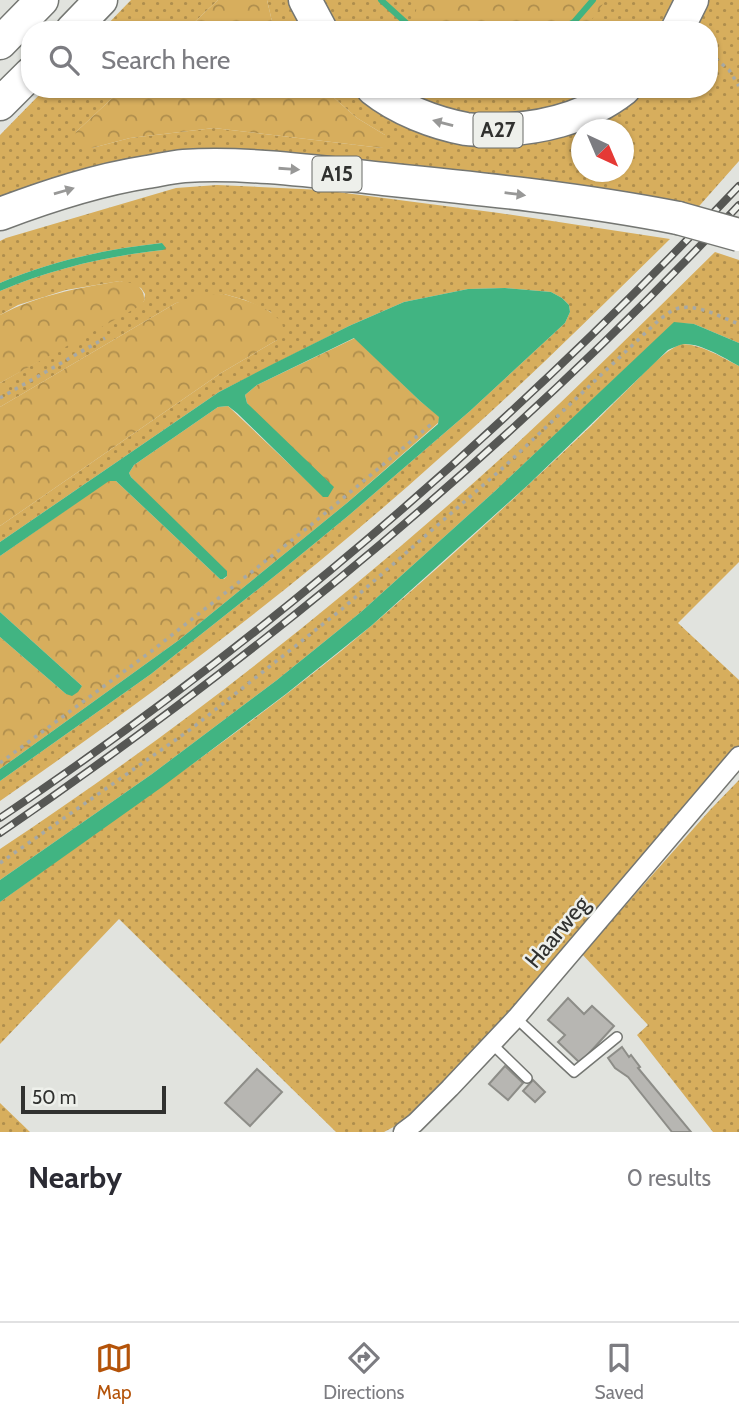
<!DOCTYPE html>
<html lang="en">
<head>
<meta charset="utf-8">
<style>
  body { margin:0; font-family:Cabin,sans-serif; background:#f7f7f7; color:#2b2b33 }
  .compass { position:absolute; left:571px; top:119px; width:63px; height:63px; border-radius:50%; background:#fff; box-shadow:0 2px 5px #0004; rotate:136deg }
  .scale { position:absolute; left:21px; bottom:18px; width:145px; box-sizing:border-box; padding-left:7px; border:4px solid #30312f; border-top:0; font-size:19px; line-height:24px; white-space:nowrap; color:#30312f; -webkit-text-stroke:5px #eef0eb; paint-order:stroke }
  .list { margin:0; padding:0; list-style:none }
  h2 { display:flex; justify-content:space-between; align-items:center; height:91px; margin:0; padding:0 28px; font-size:30px }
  h2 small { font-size:23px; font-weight:400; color:#7c7c81 }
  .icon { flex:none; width:38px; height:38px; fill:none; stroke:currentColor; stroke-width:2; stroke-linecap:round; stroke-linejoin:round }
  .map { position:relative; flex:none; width:739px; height:1132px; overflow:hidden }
  .search { position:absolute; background:#fff; box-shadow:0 2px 5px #0004; left:21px; right:21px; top:21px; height:77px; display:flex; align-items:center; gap:18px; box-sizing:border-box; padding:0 24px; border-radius:28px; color:#7c7c81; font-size:26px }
  .sheet { height:189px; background:#fff }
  nav { display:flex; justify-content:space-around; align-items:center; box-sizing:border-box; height:98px; border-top:2px solid #e1e1e2; background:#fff; font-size:19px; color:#7c7c81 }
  nav a { display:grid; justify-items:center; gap:4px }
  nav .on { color:#b45309 }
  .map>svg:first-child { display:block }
  .grass { fill:url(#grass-dots); fill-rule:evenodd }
  .forest { fill:url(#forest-crowns) }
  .water { fill:#41b482 }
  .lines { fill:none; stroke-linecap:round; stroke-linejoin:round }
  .stream { stroke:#41b482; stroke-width:6 }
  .building { fill:#b7b6b2; stroke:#8d8d88; stroke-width:2 }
  .service-casing { stroke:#747672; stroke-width:12 }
  .minor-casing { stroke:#747672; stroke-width:21 }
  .motorway-casing { stroke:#747672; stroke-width:35 }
  .path { stroke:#a7a9a5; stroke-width:3.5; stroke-dasharray:3.5 5; stroke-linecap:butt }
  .service { stroke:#fff; stroke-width:9 }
  .minor { stroke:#fff; stroke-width:18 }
  .motorway { stroke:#fff; stroke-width:32 }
  .rail-casing { stroke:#565754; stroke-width:8 }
  .rail { stroke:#eef0eb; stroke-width:5; stroke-dasharray:16; stroke-linecap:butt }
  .motorway-bridge-casing { stroke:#747672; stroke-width:35; stroke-linecap:butt }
  .motorway-bridge { stroke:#fff; stroke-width:32 }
  .oneway { fill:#989897 }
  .labels { text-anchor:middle; stroke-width:5; stroke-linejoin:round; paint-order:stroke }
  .shield { fill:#eef0eb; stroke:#696a67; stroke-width:2 }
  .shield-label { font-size:21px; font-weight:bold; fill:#30312f }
  .street-label { font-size:23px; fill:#30312f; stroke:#eef0eb }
</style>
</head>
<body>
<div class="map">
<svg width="739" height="1132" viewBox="0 0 739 1132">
  <defs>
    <pattern id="grass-dots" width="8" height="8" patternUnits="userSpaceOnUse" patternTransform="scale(1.75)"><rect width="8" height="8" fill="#d7ae5d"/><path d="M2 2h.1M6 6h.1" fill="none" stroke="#af8e4d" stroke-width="1.8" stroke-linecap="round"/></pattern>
    <pattern id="forest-crowns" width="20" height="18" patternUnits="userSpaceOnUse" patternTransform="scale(1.75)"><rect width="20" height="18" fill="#d7ae5d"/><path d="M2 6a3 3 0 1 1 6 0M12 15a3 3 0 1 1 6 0" fill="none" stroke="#af8e4d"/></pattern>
  </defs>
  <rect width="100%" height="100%" fill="#e1e3de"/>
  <!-- grass -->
  <g class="grass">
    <polygon points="131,0 218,0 186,30 102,30"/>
    <polygon points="267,0 296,0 310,30 274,30"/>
    <polygon points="323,0 673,0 659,30 341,30"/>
    <path d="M701,0H739V161L693,213L299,163L0,209V135L45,89H122L76,132L92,148L130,138L214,128L382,148L385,135L357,118L324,89H361L462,137L639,89H709V30H688ZM582,130H624V172H582Z"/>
    <path d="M403,89H598C557,107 510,121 465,112C444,108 423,99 403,89Z"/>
    <path d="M217,185L322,190L499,213L670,239C593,315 516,391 435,462C298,585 151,696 0,801V781L151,674L281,571L348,516L470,411L565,323L570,312L569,305L562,298L551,292L505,288L468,289L404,302L349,326L219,392L0,542V526L221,373L277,340L271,312L245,300L224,294L176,303L0,407V383L144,301L145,294L141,288L120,281L66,290L18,305L0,315V291C52,269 106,256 163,250L162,243C106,249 52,261 0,283V241L6,238L176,188Z"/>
    <path d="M715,252L739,260V343L694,324L674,323L495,491L361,612L277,680L152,774L0,880V849C180,730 349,596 509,451C579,386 647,319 715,252Z"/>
    <path d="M681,344C701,344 721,357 739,366V562L678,623L739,680V749L506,1017L416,1111L403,1122L384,1132H336L119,919L0,1044V902C124,811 253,726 371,626C446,562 519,494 591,426C606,411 621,396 636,381C650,367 662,353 681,344Z"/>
    <polygon points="739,780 739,1132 713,1132 637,1035 648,1025 582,954 710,810"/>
    <polygon points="0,1103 30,1132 0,1132"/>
  </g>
  <!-- forest -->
  <g class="forest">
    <polygon points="218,0 267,0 274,30 186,30"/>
    <polygon points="426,0 497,0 505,2 517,0 606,0 584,30 414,30 417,2"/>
    <polygon points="122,89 324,89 357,118 385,135 389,143 382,148 214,128 130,138 92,148 79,148 74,142 76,132"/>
    <path d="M120,281C133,283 145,285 144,301L136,308L0,383V315C38,295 78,288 120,281Z"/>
    <path d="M224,294C244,300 273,306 283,326L277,340L221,373L0,526V407L176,303L200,295Z"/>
    <polygon points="355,338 420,401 440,417 438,423 347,503 179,640 0,769 0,637 66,694 82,686 0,612 0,556 109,480 116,481 220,579 224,579 227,576 131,477 129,473 134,465 218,407 228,406 323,496 328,497 247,403 245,395 257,385"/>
  </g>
  <!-- water -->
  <g class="water">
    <path d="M162,243L166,248L163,250C106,256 52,269 0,291V283C52,261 106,249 162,243Z"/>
    <polygon points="505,288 551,292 562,298 569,305 570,312 565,323 470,411 348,516 281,571 151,674 0,781 0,769 179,640 347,503 438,424 439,417 420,401 354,338 257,385 245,395 247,403 334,487 328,497 323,497 237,413 228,406 218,407 134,465 129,473 131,477 227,571 227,576 223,579 220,579 116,481 109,481 0,556 0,542 219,392 271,365 349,326 404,302 468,289"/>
    <path d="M674,322L694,324L739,343V366C725,358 700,343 684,344C678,345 673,348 668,350L528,485L371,626L286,694L162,787L0,902V880L152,774L277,680L361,612L495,491Z"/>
    <polygon points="0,612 82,686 78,692 72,696 66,694 0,637"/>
  </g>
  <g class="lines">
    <!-- stream -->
    <g class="stream">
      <polyline points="381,0 414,30"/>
      <polyline points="559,30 574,22 593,0"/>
    </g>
  </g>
  <!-- building -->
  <g class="building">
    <polygon points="568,998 584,1014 592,1006 614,1026 580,1063 558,1042 565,1035 548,1020"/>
    <polygon points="622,1047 629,1057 631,1055 640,1067 638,1068 691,1132 672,1132 628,1077 615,1068 608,1058"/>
    <polygon points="505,1066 523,1083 508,1100 489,1084"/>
    <polygon points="257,1069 282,1092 250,1126 225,1103"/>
    <polygon points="533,1080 545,1092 535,1102 523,1091"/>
  </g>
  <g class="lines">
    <!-- service casing -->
    <g class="service-casing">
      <g id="service">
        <polyline points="516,1018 574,1072 617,1037"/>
        <polyline points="492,1044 527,1078"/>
      </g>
    </g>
    <!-- minor casing -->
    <g class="minor-casing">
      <polyline id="minor" points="403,1132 415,1123 450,1088 516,1018 739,756"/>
    </g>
    <!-- motorway casing -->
    <g class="motorway-casing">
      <g id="motorway">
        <polyline points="305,0 321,30"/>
        <polyline points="72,30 101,0"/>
        <polyline points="677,30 692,0"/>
        <polyline points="0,43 42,0"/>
        <path d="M373,89C398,109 434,123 466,129C473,130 481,130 488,130C536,130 586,119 624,89"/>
        <polyline points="0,104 30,74"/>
        <path d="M0,214C48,196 96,180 147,172C159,170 172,167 184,166C249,162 319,172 384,179C483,189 581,199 678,218"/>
      </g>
    </g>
    <!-- path -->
    <g class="path">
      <polyline points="709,53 729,70 739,86"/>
      <polyline points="0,398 105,338"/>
      <polyline points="0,763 153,650 311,525 434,422"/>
      <path d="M0,863L191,729L342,609L505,466L659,320C663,317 668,313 673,310C693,301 720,317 739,324"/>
    </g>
    <!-- service -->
    <use href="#service" class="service"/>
    <!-- minor -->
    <use href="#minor" class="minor"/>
    <!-- motorway -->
    <use href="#motorway" class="motorway"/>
    <!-- rail casing -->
    <g class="rail-casing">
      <g id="rail">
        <path d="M0,818C270,637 515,422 739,186"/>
        <path d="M0,833C267,650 518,441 739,205"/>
      </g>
    </g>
    <!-- rail -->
    <use href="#rail" class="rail"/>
    <!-- motorway-bridge casing -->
    <g class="motorway-bridge-casing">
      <polyline id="motorway-bridge" points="678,218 739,235"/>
    </g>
    <!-- motorway-bridge -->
    <use href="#motorway-bridge" class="motorway-bridge"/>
  </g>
  <!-- one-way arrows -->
  <defs><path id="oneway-solid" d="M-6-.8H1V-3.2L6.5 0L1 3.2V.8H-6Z" transform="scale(1.75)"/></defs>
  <g class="oneway">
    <use href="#oneway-solid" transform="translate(443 123) rotate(-165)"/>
    <use href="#oneway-solid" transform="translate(289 169) rotate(4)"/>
    <use href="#oneway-solid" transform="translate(64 191) rotate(-16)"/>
    <use href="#oneway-solid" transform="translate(515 194) rotate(7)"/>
  </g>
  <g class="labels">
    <!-- shield labels -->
    <g class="shield">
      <rect x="473.5" y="112.5" width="49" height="35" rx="5"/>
      <rect x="312.5" y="156.5" width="49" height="35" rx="5"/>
    </g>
    <g class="shield-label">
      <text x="498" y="137">A27</text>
      <text x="337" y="181">A15</text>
    </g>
    <!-- street labels -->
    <g class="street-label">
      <text transform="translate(557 932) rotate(-50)" y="8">Haarweg</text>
    </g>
  </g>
</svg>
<svg class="compass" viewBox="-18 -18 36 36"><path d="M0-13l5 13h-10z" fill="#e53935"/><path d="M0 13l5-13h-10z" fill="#7c7c81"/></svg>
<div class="scale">50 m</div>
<div class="search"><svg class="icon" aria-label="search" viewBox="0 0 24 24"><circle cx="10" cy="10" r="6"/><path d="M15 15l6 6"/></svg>Search here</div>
</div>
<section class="sheet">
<h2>Nearby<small>0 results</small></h2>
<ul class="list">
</ul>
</section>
<nav>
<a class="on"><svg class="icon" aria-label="map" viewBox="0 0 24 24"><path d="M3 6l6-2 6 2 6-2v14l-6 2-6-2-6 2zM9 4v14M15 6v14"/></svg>Map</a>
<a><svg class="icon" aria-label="directions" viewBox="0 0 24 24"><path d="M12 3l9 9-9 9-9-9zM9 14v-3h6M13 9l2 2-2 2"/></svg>Directions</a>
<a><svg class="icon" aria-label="saved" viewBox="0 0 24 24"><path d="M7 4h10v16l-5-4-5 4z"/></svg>Saved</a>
</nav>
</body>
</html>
